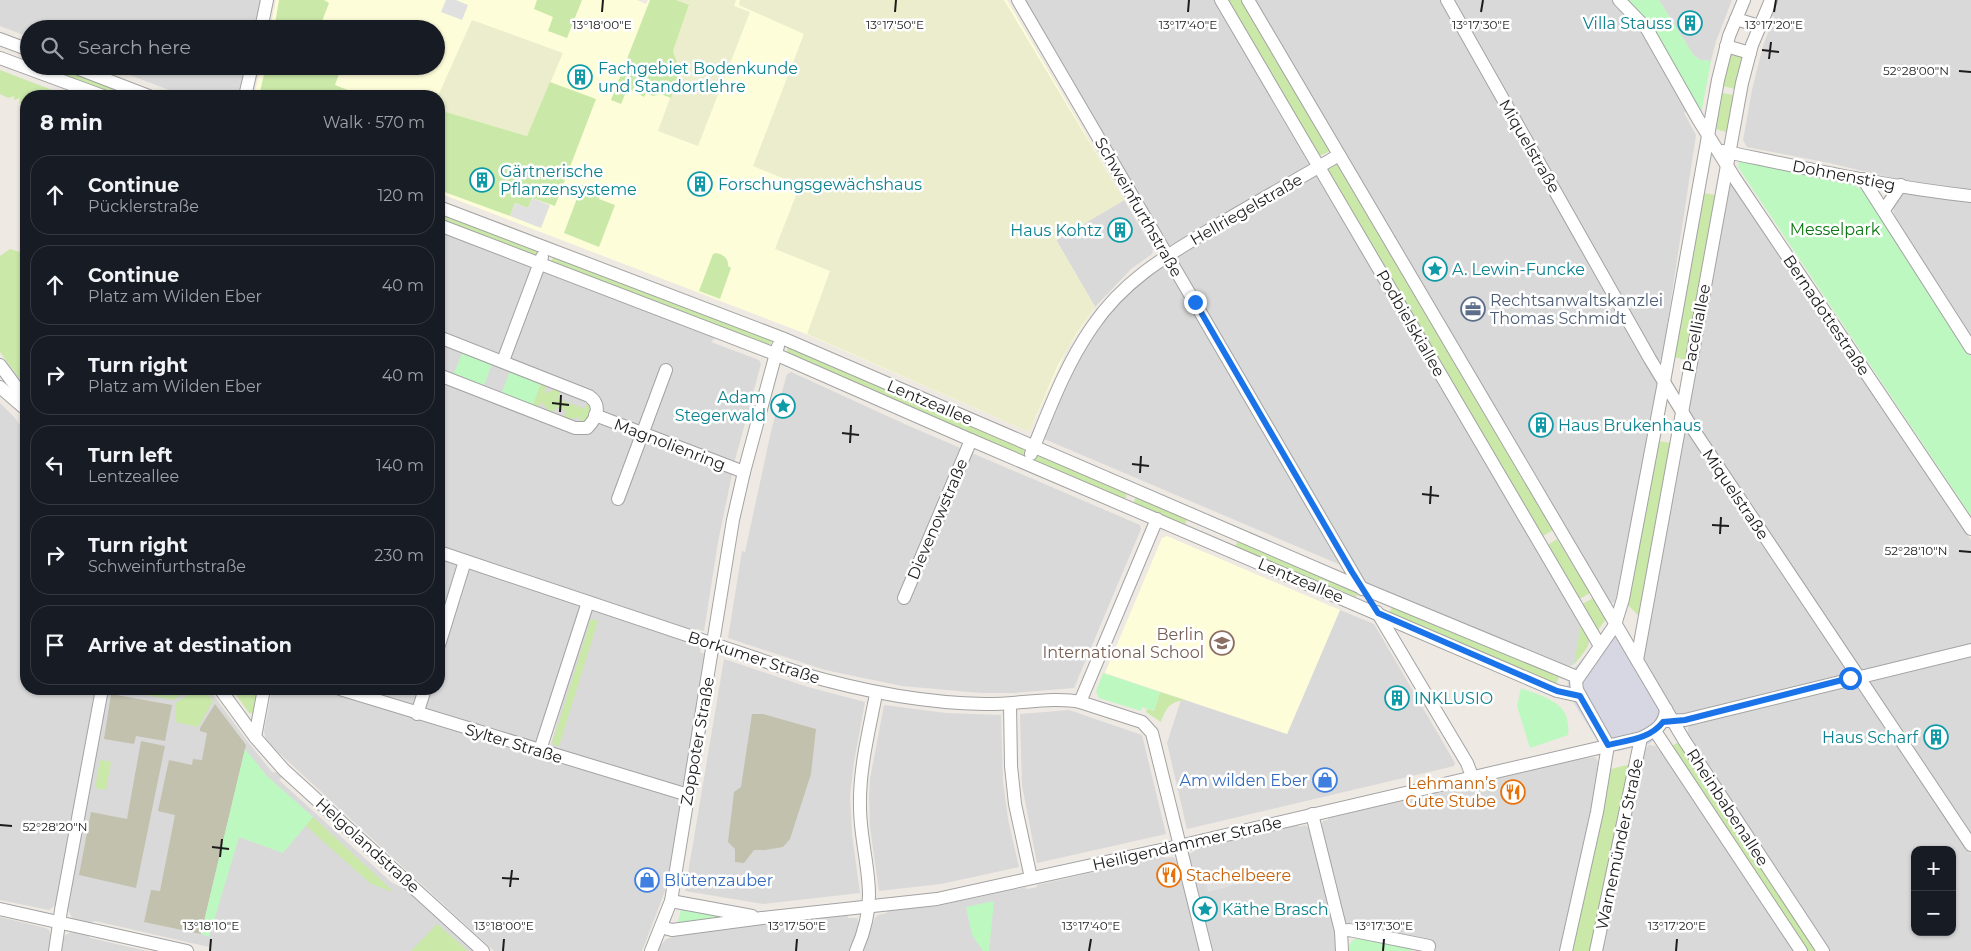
<!DOCTYPE html>
<html lang="en">
<head>
<meta charset="utf-8">
<style>
  body { margin:0; font-family:Montserrat,sans-serif; background:#20242c; color:#f1f3f6 }
  .controls { position:absolute; right:15px; bottom:15px; display:grid; overflow:hidden; border-radius:10px; box-shadow:0 1px 4px #0004 }
  .controls button { width:45px; height:45px; display:grid; place-items:center; padding:0; border:0; border-bottom:1px solid #363941; background:#171b24; color:#f1f3f6; font:25px sans-serif }
  .stop { position:absolute; width:15px; height:15px; margin:-11px; border:4px solid #1a73e8; border-radius:50%; background:#fff }
  .stop.end { background:#1a73e8; border-color:#fff; box-shadow:0 1px 5px #0008 }
  .list { margin:0; padding:0; list-style:none }
  h2 { display:flex; justify-content:space-between; align-items:center; height:65px; margin:0; padding:0 20px; font-size:21px }
  h2 small { font-size:16px; font-weight:400; color:#9ea1a6 }
  .list li { display:grid; grid-template-columns:32px 1fr auto; gap:15px; align-items:center; box-sizing:border-box; height:80px; margin:0 10px 10px; padding:0 10px; border:1px solid #363941; border-radius:20px }
  .list b { display:block; font-size:19px; white-space:nowrap }
  .list p { margin:0; font-size:16px; white-space:nowrap; color:#9ea1a6 }
  .list em { font-size:16px; font-style:normal; color:#9ea1a6 }
  .icon { flex:none; width:28px; height:28px; fill:none; stroke:currentColor; stroke-width:2; stroke-linecap:round; stroke-linejoin:round }
  .map { position:relative; flex:none; width:1971px; height:951px; overflow:hidden }
  .search { position:absolute; background:#171b24; box-shadow:0 1px 4px #0004; left:20px; top:20px; width:425px; height:55px; display:flex; align-items:center; gap:12px; box-sizing:border-box; padding:0 18px; border-radius:28px; color:#9ea1a6; font-size:19px }
  .panel { position:absolute; background:#171b24; box-shadow:0 1px 4px #0004; left:20px; top:90px; width:425px; height:605px; border-radius:20px }
  .map>svg:first-child { display:block }
  .residential { fill:#dad9d9; fill-rule:evenodd }
  .education { fill:#fefdda }
  .construction { fill:#c2c1ae }
  .farmland { fill:#ebedcd }
  .grass { fill:#cae8a8 }
  .park { fill:#bef8c1 }
  .parking { fill:#e0e0e0 }
  .plaza { fill:#d6d7e3 }
  .lines { fill:none; stroke-linecap:round; stroke-linejoin:round }
  .minor-casing { stroke:#a3a3a3; stroke-width:14 }
  .minor { stroke:#fff; stroke-width:12 }
  .route { stroke:#1a73e8; stroke-width:6 }
  .ticks { fill:none; stroke:#1c1c1c; stroke-width:2 }
  .labels { text-anchor:middle; stroke-width:5; stroke-linejoin:round; paint-order:stroke }
  .culture-label { font-size:16px; fill:#0d838f; stroke:#fff; text-anchor:start }
  .street-label { font-size:16px; fill:#1c1c1c; stroke:#fff }
  .park-label { font-size:16px; fill:#0d7811; stroke:#fff }
  .service-label { font-size:16px; fill:#4e5e75; stroke:#fff; text-anchor:start }
  .education-label { font-size:16px; fill:#785e54; stroke:#fff; text-anchor:end }
  .shop-label { font-size:16px; fill:#366cbe; stroke:#fff; text-anchor:end }
  .food-label { font-size:16px; fill:#c56008; stroke:#fff; text-anchor:end }
  .ticks-label { font-size:12px; text-anchor:middle; fill:#1c1c1c; stroke:#fff; stroke-width:5; stroke-linejoin:round; paint-order:stroke }
</style>
</head>
<body>
<div class="map">
<svg width="1971" height="951" viewBox="0 0 1971 951">
  <rect width="100%" height="100%" fill="#eee9e2"/>
  <!-- residential -->
  <g class="residential">
    <polygon points="0,0 263,0 256,29 29,29 29,37 0,26"/>
    <polygon points="1023,0 1215,0 1310,163 1309,166 1170,247 1167,246"/>
    <polygon points="1254,0 1441,0 1657,382 1658,388 1615,602 1609,603"/>
    <polygon points="1452,0 1613,0 1620,6 1642,30 1688,110 1684,113 1696,135 1662,359 1658,360"/>
    <polygon points="1659,0 1732,0 1716,41 1711,61 1701,60 1694,56"/>
    <polygon points="1775,0 1971,0 1971,191 1918,184 1829,163 1747,147 1743,140 1752,90 1763,46 1774,17 1768,14"/>
    <polygon points="106,66 247,66 240,96 185,96"/>
    <polygon points="1315,175 1318,176 1572,608 1589,641 1588,646 1573,665 1564,667 1365,583 1175,259 1176,255"/>
    <polygon points="1729,185 1733,185 1971,540 1971,645 1861,671 1688,413 1695,359"/>
    <polygon points="1909,192 1971,200 1971,341 1895,219 1893,207 1902,195"/>
    <polygon points="1124,200 1153,249 1152,254 1131,269 1095,307 1056,240"/>
    <polygon points="439,231 716,337 711,342 759,360 761,364 735,460 718,542 704,631 697,629 693,631 439,545"/>
    <polygon points="1166,264 1343,566 1042,438 1072,371 1102,321 1144,278"/>
    <polygon points="791,372 909,426 1140,525 1141,529 1074,688 1014,693 981,693 902,686 825,670 728,638 742,551 745,552 772,427 787,374"/>
    <polygon points="0,403 14,417 26,433 26,689 95,689 57,904 49,910 0,900"/>
    <polygon points="1688,431 1848,668 1849,674 1677,715 1646,667 1644,658 1684,432"/>
    <polygon points="439,557 457,564 459,566 439,634"/>
    <polygon points="472,568 579,604 580,607 537,743 426,709 425,706 430,689 439,689 439,660 466,571"/>
    <polygon points="593,610 701,645 700,652 705,654 685,782 680,787 550,747 588,614"/>
    <polygon points="1340,610 1374,624 1455,763 1454,766 1187,829 1167,743 1181,700 1185,700 1287,734"/>
    <polygon points="1971,655 1971,837 1870,686 1872,680"/>
    <polygon points="724,659 808,687 865,702 854,762 850,796 852,835 860,893 763,904 685,891"/>
    <path d="M1853,683L1863,692L1971,854V951H1829L1687,735L1689,725ZM1915,850H1952V932H1915Z"/>
    <polygon points="108,689 209,689 248,742 272,772 282,773 283,776 279,780 391,882 409,891 476,951 211,951 209,947 95,921 90,923 74,919 71,916 68,909"/>
    <polygon points="272,689 324,689 677,799 679,801 680,807 667,886 642,951 494,951 266,741 264,731"/>
    <polygon points="359,689 422,689 414,705 410,705"/>
    <polygon points="884,705 946,713 1001,715 1003,782 1008,819 1019,867 941,884 879,891 870,827 869,797 870,779"/>
    <polygon points="1069,710 1142,735 1166,834 1037,863 1022,785 1020,714"/>
    <polygon points="1649,745 1656,746 1660,752 1663,750 1795,951 1600,951 1644,750"/>
    <polygon points="1581,757 1581,759 1595,757 1601,766 1561,951 1435,951 1436,944 1432,941 1345,922 1321,826 1323,821 1328,820 1328,818"/>
    <polygon points="1298,824 1299,827 1305,825 1309,828 1337,938 1335,951 1213,951 1189,854 1195,851 1194,849"/>
    <polygon points="1165,856 1165,858 1173,857 1178,862 1201,951 861,951 875,918 878,915 887,913 887,911 937,906 1026,887 1026,889 1033,888 1037,887 1037,885"/>
    <polygon points="848,915 848,918 857,918 860,925 851,951 657,951 660,943 662,944 666,939 673,937 673,935"/>
    <polygon points="0,917 46,928 49,930 51,936 62,945 64,936 73,931 88,934 90,938 147,951 0,951"/>
  </g>
  <!-- education -->
  <g class="education">
    <polygon points="276,0 637,0 646,4 648,0 1007,0 1124,200 1056,240 1095,307 1067,349 1030,430 1027,431 801,332 439,193 439,96 254,96 261,66 436,66 436,29 270,29"/>
    <polygon points="1167,536 1340,610 1287,734 1105,673 1162,538"/>
  </g>
  <!-- construction -->
  <g class="construction">
    <polygon points="111,694 172,705 165,741 136,736 134,744 104,739"/>
    <polygon points="215,704 246,745 201,934 144,922 151,890 160,891 175,815 158,811 169,760 192,765 193,759 202,760 207,733 200,731 200,728"/>
    <polygon points="752,714 763,714 816,729 811,774 790,839 783,847 765,850 754,850 744,863 735,862 735,849 728,842 734,792 741,787"/>
    <polygon points="141,741 165,746 136,888 79,875 91,812 127,819"/>
  </g>
  <!-- farmland -->
  <g class="farmland">
    <polygon points="676,0 736,0 734,6 750,12 698,146 658,131 680,71 673,51 689,6"/>
    <polygon points="740,0 1004,0 1124,200 1056,240 1095,307 1076,334 1058,365 1030,430 1027,431 807,334 830,271 775,249 800,185 753,166 804,34 739,5"/>
    <polygon points="472,20 563,53 527,136 439,110 438,96"/>
  </g>
  <!-- grass -->
  <g class="grass">
    <polygon points="279,0 324,0 329,3 319,29 274,29"/>
    <polygon points="537,0 582,0 567,38 548,31 553,17 534,9"/>
    <polygon points="650,0 676,0 689,5 673,51 680,71 671,98 661,94 653,96 646,93 644,97 629,89 627,90 621,104 611,100"/>
    <polygon points="1227,0 1241,0 1330,151 1319,156"/>
    <polygon points="1730,53 1742,56 1735,89 1723,86"/>
    <polygon points="37,66 58,66 137,96 116,96"/>
    <polygon points="266,66 342,66 335,85 363,96 259,96"/>
    <polygon points="0,70 60,93 59,96 26,96 26,106 19,103 20,98 14,100 14,96 8,98 0,94"/>
    <polygon points="550,82 596,99 555,206 532,198 528,208 515,203 510,216 439,190 439,110 527,136"/>
    <polygon points="1722,93 1734,95 1727,132 1715,129"/>
    <polygon points="1337,164 1553,530 1543,536 1327,170"/>
    <polygon points="582,185 602,192 599,199 615,205 599,247 564,233"/>
    <polygon points="1703,193 1716,195 1686,360 1674,357"/>
    <polygon points="439,211 541,250 538,258 439,220"/>
    <polygon points="10,249 26,254 26,388 0,352 0,256"/>
    <path d="M716,253C723,254 729,259 728,266L731,268L720,299L699,291L713,254Z"/>
    <polygon points="554,255 771,340 771,343 769,345 551,262"/>
    <polygon points="788,347 1025,450 1024,456 789,354 787,350"/>
    <polygon points="541,383 547,385 544,393 558,389 560,391 558,399 585,409 588,401 592,407 587,422 579,425 581,417 566,420 563,419 566,411 556,407 553,415 541,402 538,409 532,407"/>
    <polygon points="1658,441 1671,443 1639,616 1628,605"/>
    <polygon points="1039,455 1127,492 1126,498 1123,499 1036,462 1035,458"/>
    <polygon points="1136,497 1187,519 1185,525 1135,504 1134,501"/>
    <polygon points="1557,539 1590,593 1578,600 1548,545"/>
    <polygon points="1238,540 1358,592 1356,597 1235,547"/>
    <polygon points="1593,598 1606,619 1598,630 1581,605"/>
    <polygon points="1393,606 1559,677 1556,684 1390,613 1390,611"/>
    <polygon points="591,619 598,621 559,746 552,744"/>
    <path d="M1581,623C1594,646 1589,645 1574,665Z"/>
    <polygon points="113,689 141,689 141,691 170,696 172,689 190,689 174,700"/>
    <polygon points="196,689 204,689 213,701 198,727 176,722 176,703"/>
    <polygon points="232,689 262,689 257,714 249,713"/>
    <path d="M1160,692L1185,700C1169,702 1166,708 1161,722L1146,712L1147,709L1154,711Z"/>
    <polygon points="1680,742 1817,951 1806,951 1671,746"/>
    <polygon points="100,760 111,762 106,790 95,788"/>
    <polygon points="1631,764 1590,951 1572,951 1611,769"/>
    <polygon points="313,817 394,892 371,884 306,826"/>
    <polygon points="437,924 468,951 411,951"/>
  </g>
  <!-- park -->
  <g class="park">
    <polygon points="1627,0 1659,0 1694,56 1701,60 1711,61 1701,114"/>
    <polygon points="1742,160 1847,181 1862,190 1870,198 1971,356 1971,516 1738,167 1739,162"/>
    <polygon points="462,353 492,364 483,388 453,376"/>
    <polygon points="510,371 541,383 532,407 501,395"/>
    <polygon points="1103,673 1160,692 1154,711 1142,707 1141,711 1099,698 1096,691"/>
    <path d="M1521,688C1546,698 1572,702 1568,735L1530,748L1517,706Z"/>
    <polygon points="245,749 267,776 313,817 283,853 239,837 209,937 201,934"/>
    <polygon points="994,901 989,951 983,951 972,935 966,907"/>
    <polygon points="682,905 721,912 720,921 677,926"/>
    <polygon points="1363,937 1407,948 1413,951 1345,951 1353,940"/>
  </g>
  <!-- parking -->
  <g class="parking">
    <polygon points="446,0 456,0 468,5 462,20 441,12"/>
    <polygon points="532,198 550,205 541,228 510,216 515,203 528,208"/>
    <polygon points="1255,872 1257,879 1208,892 1206,884"/>
  </g>
  <!-- plaza -->
  <polygon class="plaza" points="1604,634 1617,636 1675,717 1663,732 1649,744 1618,751 1595,737 1566,690 1572,671"/>
  <g class="lines">
    <!-- minor casing -->
    <g class="minor-casing">
      <g id="minor">
        <polyline points="1018,0 1362,589"/>
        <polyline points="1221,0 1600,646"/>
        <polyline points="1248,0 1684,740 1823,951"/>
        <polyline points="1447,0 1650,359 1689,423 1971,845"/>
        <polyline points="1619,0 1647,29 1698,119 1734,177 1971,529"/>
        <polyline points="1736,19 1759,26"/>
        <polyline points="261,29 267,0"/>
        <polyline points="0,39 29,50"/>
        <polyline points="1726,46 1750,53"/>
        <polyline points="0,58 103,96"/>
        <polyline points="71,66 149,96"/>
        <polyline points="245,96 252,66"/>
        <path d="M1722,151C1804,168 1888,187 1971,196"/>
        <polyline points="1863,179 1971,348"/>
        <polyline points="439,207 782,338 1362,588 1577,677"/>
        <polyline points="1884,210 1901,185"/>
        <polyline points="439,225 775,354 971,440 1557,691 1580,696"/>
        <path d="M439,337L589,396C602,405 597,418 587,428H575L439,375"/>
        <polyline points="503,361 542,257"/>
        <polyline points="0,365 17,388 26,406"/>
        <polyline points="0,387 23,407"/>
        <polyline points="595,415 744,472"/>
        <path d="M1031,454C1049,410 1065,366 1092,327C1125,278 1171,253 1221,223C1260,200 1300,178 1339,155"/>
        <polyline points="618,499 666,370"/>
        <polyline points="1157,519 1080,702 1142,722 1152,733 1206,951"/>
        <path d="M439,552L800,673C861,691 921,703 985,704C1014,705 1054,696 1080,702"/>
        <polyline points="904,598 971,440"/>
        <polyline points="1377,612 1467,763 1472,776"/>
        <polyline points="439,645 465,561"/>
        <polyline points="1637,660 1742,83 1752,45 1771,0"/>
        <polyline points="220,689 255,737 284,770 483,951"/>
        <polyline points="340,689 688,795"/>
        <polyline points="1010,704 1011,766 1015,804 1031,878"/>
        <polyline points="417,714 425,689"/>
        <polyline points="1668,721 1685,720 1971,650"/>
        <polyline points="1655,731 1801,951"/>
        <polyline points="255,737 264,689"/>
        <polyline points="1608,745 1577,690 1576,681 1615,625 1623,599 1664,382 1718,80 1729,36 1744,0"/>
        <polyline points="540,750 588,602"/>
        <polyline points="1312,814 1341,931"/>
        <polyline points="671,901 752,916"/>
        <polyline points="0,909 187,951"/>
        <path d="M661,927L672,930L762,918L937,899L1179,846L1641,738C1655,731 1665,725 1666,709"/>
        <polyline points="55,951 61,910 102,689"/>
        <polyline points="651,951 671,901 733,520 744,472 778,346"/>
        <path d="M856,951C864,933 869,915 869,895C869,866 860,837 860,807C859,769 869,731 876,694"/>
        <polyline points="1342,951 1341,931 1349,930 1429,946 1428,951"/>
        <polyline points="1566,951 1597,812 1608,745"/>
        <polyline points="1596,951 1641,738"/>
      </g>
    </g>
    <!-- minor -->
    <use href="#minor" class="minor"/>
  </g>
  <g class="lines">
    <!-- route -->
    <path class="route" d="M1195,302L1352,572L1378,613L1557,691L1580,696L1608,745C1628,740 1650,739 1663,722L1685,720L1850,678"/>
  </g>
  <!-- ticks -->
  <path class="ticks" d="M602,12L603,0M895,12L896,0M1188,12L1189,0M1481,12L1483,0M1774,12L1776,0M1762,50L1779,52M1769,59L1771,42M1959,71L1971,72M552,403L569,405M560,412L561,395M842,433L859,435M850,443L851,425M1132,464L1149,466M1140,473L1141,456M1422,494L1439,496M1430,504L1431,486M1712,525L1729,526M1720,534L1721,517M1959,551L1971,552M0,825L12,826M212,847L229,849M220,857L222,839M502,878L519,879M510,887L512,870M210,951L211,939M503,951L504,939M796,951L797,939M1089,951L1091,939M1383,951L1384,939M1676,951L1677,939"/>
  <!-- icons -->
  <defs>
    <g id="building-ring" transform="scale(1.25)"><circle r="9.5" fill="#fff" stroke="#0f9aa8" stroke-width="1.5"/><path d="M-4-6H4V6H1V3H-1V6H-4ZM-2.5-4.3h1.7v1.8h-1.7ZM.8-4.3h1.7v1.8H.8ZM-2.5-1h1.7V.8h-1.7ZM.8-1h1.7V.8H.8Z" fill="#0f9aa8"/></g>
    <g id="sight-ring" transform="scale(1.25)"><circle r="9.5" fill="#fff" stroke="#0f9aa8" stroke-width="1.5"/><path d="M0-6L1.8-2.2L6-1.7L2.9 1.2L3.7 5.4L0 3.3L-3.7 5.4L-2.9 1.2L-6-1.7L-1.8-2.2Z" fill="#0f9aa8"/></g>
    <g id="office-ring" transform="scale(1.25)"><circle r="9.5" fill="#fff" stroke="#5c6f8a" stroke-width="1.5"/><path d="M-6-3h4V-5.5h4V-3h4V5H-6ZM-1-4.5V-3h2v-1.5ZM-6 0V1H6V0Z" fill="#5c6f8a"/></g>
    <g id="school-ring" transform="scale(1.25)"><circle r="9.5" fill="#fff" stroke="#8d6e63" stroke-width="1.5"/><path d="M0-5L7-2L0 1L-7-2ZM-4 1L0 2.5L4 1V4Q0 6-4 4Z" fill="#8d6e63"/></g>
    <g id="shop-ring" transform="scale(1.25)"><circle r="9.5" fill="#fff" stroke="#3f7fe0" stroke-width="1.5"/><path d="M-5-2.5h2.3a2.7 3.5 0 0 1 5.4 0H5L5.5 6h-11ZM-1.5-2.5h3a1.5 2.3 0 0 0-3 0Z" fill="#3f7fe0"/></g>
    <g id="restaurant-ring" transform="scale(1.25)"><circle r="9.5" fill="#fff" stroke="#e8710a" stroke-width="1.5"/><path d="M-5-6h1v4h1v-4h1v4h1v-4h1v5L-1.5 .5V6h-2V.5L-5-1ZM5-6V6H3V1.5H1.5Q1.5-4 5-6Z" fill="#e8710a"/></g>
  </defs>
  <g fill-rule="evenodd">
    <use href="#building-ring" x="1690" y="23"/>
    <use href="#building-ring" x="580" y="77"/>
    <use href="#building-ring" x="482" y="180"/>
    <use href="#building-ring" x="700" y="184"/>
    <use href="#building-ring" x="1120" y="230"/>
    <use href="#sight-ring" x="1435" y="269"/>
    <use href="#office-ring" x="1473" y="309"/>
    <use href="#sight-ring" x="783" y="406"/>
    <use href="#building-ring" x="1541" y="425"/>
    <use href="#school-ring" x="1222" y="643"/>
    <use href="#building-ring" x="1397" y="698"/>
    <use href="#building-ring" x="1936" y="737"/>
    <use href="#shop-ring" x="1325" y="780"/>
    <use href="#restaurant-ring" x="1513" y="792"/>
    <use href="#restaurant-ring" x="1169" y="875"/>
    <use href="#shop-ring" x="647" y="880"/>
    <use href="#sight-ring" x="1205" y="909"/>
  </g>
  <g class="labels">
    <!-- culture labels -->
    <g class="culture-label">
      <text x="1672" y="29" text-anchor="end">Villa Stauss</text>
      <text x="598" y="74">Fachgebiet Bodenkunde<tspan x="598" dy="18">und Standortlehre</tspan></text>
      <text x="500" y="177">Gärtnerische<tspan x="500" dy="18">Pflanzensysteme</tspan></text>
      <text x="718" y="190">Forschungsgewächshaus</text>
      <text x="1102" y="236" text-anchor="end">Haus Kohtz</text>
      <text x="1452" y="275">A. Lewin-Funcke</text>
      <text x="766" y="403" text-anchor="end">Adam<tspan x="766" dy="18">Stegerwald</tspan></text>
      <text x="1558" y="431">Haus Brukenhaus</text>
      <text x="1414" y="704">INKLUSIO</text>
      <text x="1918" y="743" text-anchor="end">Haus Scharf</text>
      <text x="1222" y="915">Käthe Brasch</text>
    </g>
    <!-- street labels -->
    <g class="street-label">
      <text transform="translate(1530 146) rotate(60)" y="6">Miquelstraße</text>
      <text transform="translate(1844 175) rotate(11)" y="6">Dohnenstieg</text>
      <text transform="translate(1139 207) rotate(60)" y="6">Schweinfurthstraße</text>
      <text transform="translate(1246 209) rotate(-30)" y="6">Hellriegelstraße</text>
      <text transform="translate(1827 315) rotate(56)" y="6">Bernadottestraße</text>
      <text transform="translate(1411 323) rotate(60)" y="6">Podbielskiallee</text>
      <text transform="translate(1696 328) rotate(-79)" y="6">Pacelliallee</text>
      <text transform="translate(930 402) rotate(23)" y="6">Lentzeallee</text>
      <text transform="translate(670 444) rotate(21)" y="6">Magnolienring</text>
      <text transform="translate(1736 494) rotate(56)" y="6">Miquelstraße</text>
      <text transform="translate(937 519) rotate(-67)" y="6">Dievenowstraße</text>
      <text transform="translate(1301 580) rotate(23)" y="6">Lentzeallee</text>
      <text transform="translate(754 657) rotate(18)" y="6">Borkumer Straße</text>
      <text transform="translate(697 741) rotate(-80)" y="6">Zoppoter Straße</text>
      <text transform="translate(514 743) rotate(17)" y="6">Sylter Straße</text>
      <text transform="translate(1728 807) rotate(57)" y="6">Rheinbabenallee</text>
      <text transform="translate(1187 843) rotate(-13)" y="6">Heiligendammer Straße</text>
      <text transform="translate(1619 844) rotate(-78)" y="6">Warnemünder Straße</text>
      <text transform="translate(368 845) rotate(42)" y="6">Helgolandstraße</text>
    </g>
    <!-- park labels -->
    <g class="park-label">
      <text x="1835" y="235">Messelpark</text>
    </g>
    <!-- service labels -->
    <g class="service-label">
      <text x="1490" y="306">Rechtsanwaltskanzlei<tspan x="1490" dy="18">Thomas Schmidt</tspan></text>
    </g>
    <!-- education labels -->
    <g class="education-label">
      <text x="1204" y="640">Berlin<tspan x="1204" dy="18">International School</tspan></text>
    </g>
    <!-- shop labels -->
    <g class="shop-label">
      <text x="1308" y="786">Am wilden Eber</text>
      <text x="664" y="886" text-anchor="start">Blütenzauber</text>
    </g>
    <!-- food labels -->
    <g class="food-label">
      <text x="1496" y="789">Lehmann’s<tspan x="1496" dy="18">Gute Stube</tspan></text>
      <text x="1186" y="881" text-anchor="start">Stachelbeere</text>
    </g>
  </g>
  <g class="ticks-label">
    <text x="602" y="29">13°18'00"E</text>
    <text x="895" y="29">13°17'50"E</text>
    <text x="1188" y="29">13°17'40"E</text>
    <text x="1481" y="29">13°17'30"E</text>
    <text x="1774" y="29">13°17'20"E</text>
    <text x="1916" y="75">52°28'00"N</text>
    <text x="1916" y="555">52°28'10"N</text>
    <text x="55" y="831">52°28'20"N</text>
    <text x="211" y="930">13°18'10"E</text>
    <text x="504" y="930">13°18'00"E</text>
    <text x="797" y="930">13°17'50"E</text>
    <text x="1091" y="930">13°17'40"E</text>
    <text x="1384" y="930">13°17'30"E</text>
    <text x="1677" y="930">13°17'20"E</text>
  </g>
</svg>
<div class="controls">
<button>+</button>
<button>−</button>
</div>
<div class="stop" style="left:1850px;top:678px"></div>
<div class="stop end" style="left:1195px;top:302px"></div>
<div class="search"><svg class="icon" aria-label="search" viewBox="0 0 24 24"><circle cx="10" cy="10" r="6"/><path d="M15 15l6 6"/></svg>Search here</div>
<section class="panel">
<h2>8 min<small>Walk · 570 m</small></h2>
<ul class="list">
<li><svg class="icon" aria-label="ahead" viewBox="0 0 24 24"><path d="M12 20V5M6 11l6-6 6 6"/></svg><div><b>Continue</b><p>Pücklerstraße</p></div><em>120 m</em></li>
<li><svg class="icon" aria-label="ahead" viewBox="0 0 24 24"><path d="M12 20V5M6 11l6-6 6 6"/></svg><div><b>Continue</b><p>Platz am Wilden Eber</p></div><em>40 m</em></li>
<li><svg class="icon" aria-label="right" viewBox="0 0 24 24"><path d="M7 20v-9h11M14 6l5 5-5 5"/></svg><div><b>Turn right</b><p>Platz am Wilden Eber</p></div><em>40 m</em></li>
<li><svg class="icon" aria-label="left" viewBox="0 0 24 24"><path d="M17 20v-9H6M10 6l-5 5 5 5"/></svg><div><b>Turn left</b><p>Lentzeallee</p></div><em>140 m</em></li>
<li><svg class="icon" aria-label="right" viewBox="0 0 24 24"><path d="M7 20v-9h11M14 6l5 5-5 5"/></svg><div><b>Turn right</b><p>Schweinfurthstraße</p></div><em>230 m</em></li>
<li><svg class="icon" aria-label="arrive" viewBox="0 0 24 24"><path d="M6 21V4h12l-3 4 3 4H6"/></svg><div><b>Arrive at destination</b></div></li>
</ul>
</section>
</div>
</body>
</html>
